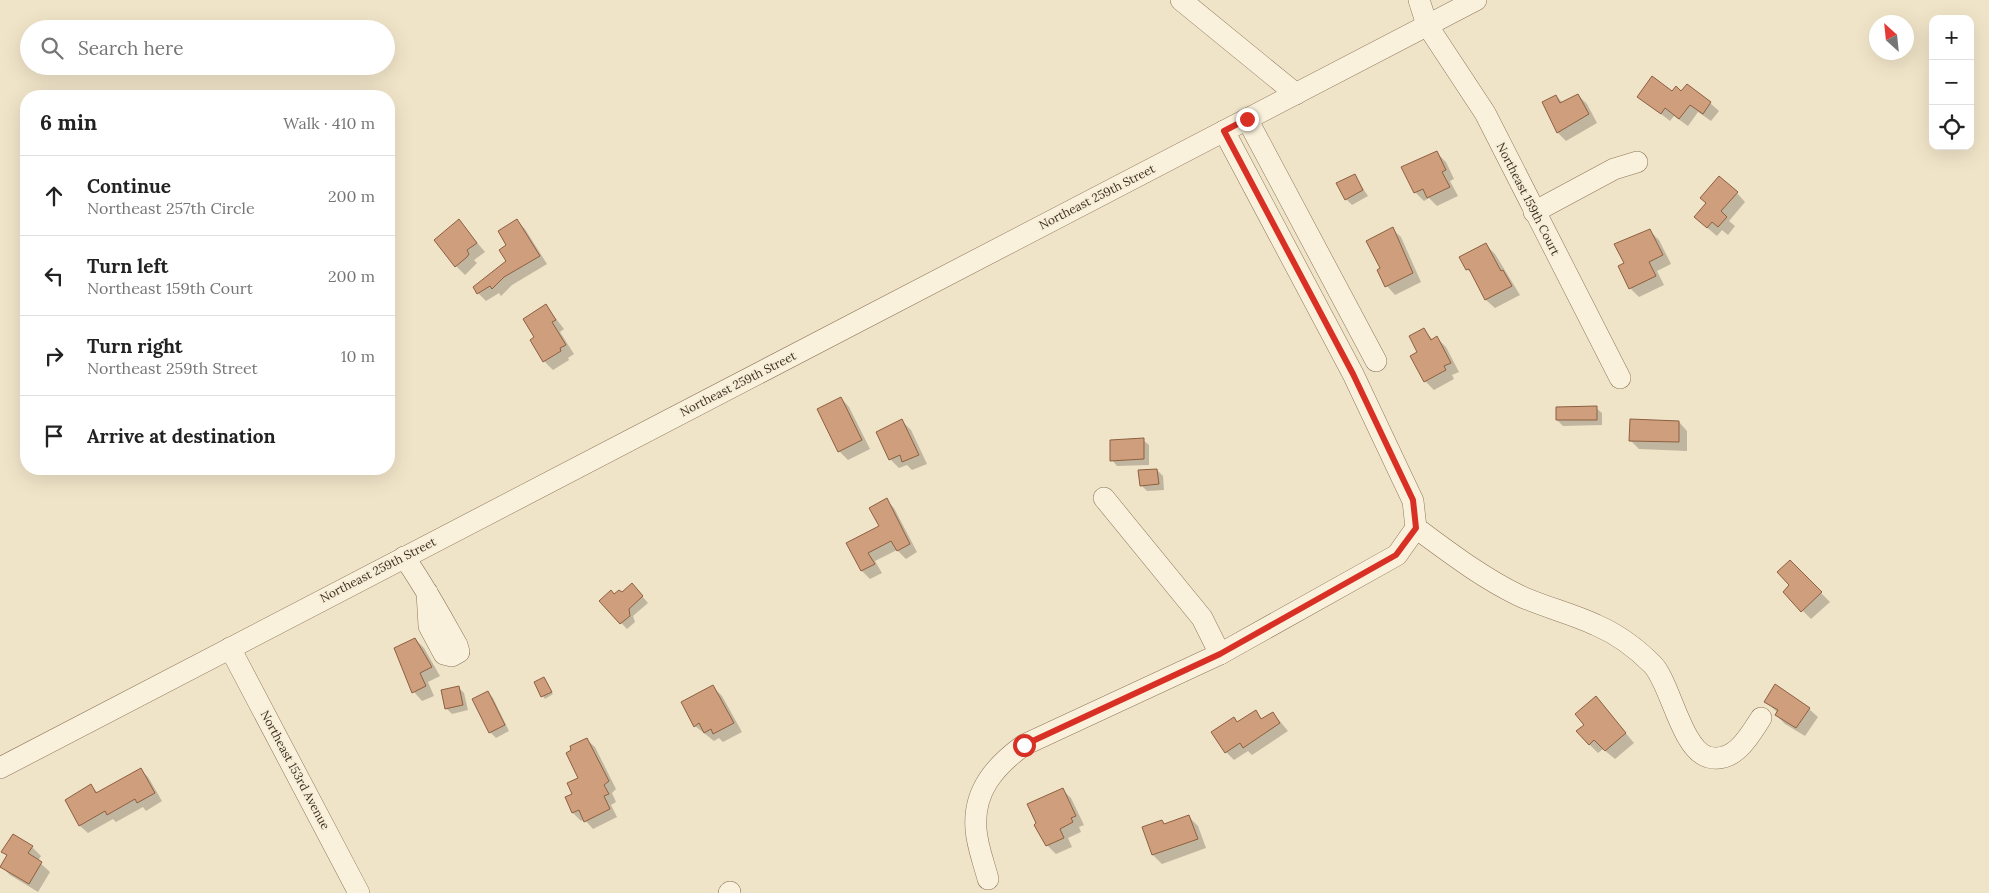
<!DOCTYPE html>
<html lang="en">
<head>
<meta charset="utf-8">
<style>
  body { margin:0; font-family:Lora,serif; background:#f6f6f6; color:#222 }
  .controls { position:absolute; right:15px; top:15px; display:grid; overflow:hidden; border-radius:10px; box-shadow:0 5px 20px #0002 }
  .controls button { width:45px; height:45px; display:grid; place-items:center; padding:0; border:0; border-bottom:1px solid #e0e0e0; background:#fff; color:#222; font:25px sans-serif }
  .compass { position:absolute; left:1869px; top:15px; width:45px; height:45px; border-radius:50%; background:#fff; box-shadow:0 5px 20px #0002; rotate:333deg }
  .stop { position:absolute; width:15px; height:15px; margin:-11px; border:4px solid #d93025; border-radius:50%; background:#fff }
  .stop.end { background:#d93025; border-color:#fff; box-shadow:0 1px 5px #0008 }
  .list { margin:0; padding:0; list-style:none }
  h2 { display:flex; justify-content:space-between; align-items:center; height:65px; margin:0; padding:0 20px; font-size:21px }
  h2 small { font-size:16px; font-weight:400; color:#767676 }
  .list li { display:grid; grid-template-columns:32px 1fr auto; gap:15px; align-items:center; box-sizing:border-box; height:80px; padding:0 20px; border-top:1px solid #e0e0e0 }
  .list b { display:block; font-size:19px; white-space:nowrap }
  .list p { margin:0; font-size:16px; white-space:nowrap; color:#767676 }
  .list em { font-size:16px; font-style:normal; color:#767676 }
  .icon { flex:none; width:28px; height:28px; fill:none; stroke:currentColor; stroke-width:2; stroke-linecap:round; stroke-linejoin:round }
  .map { position:relative; flex:none; width:1989px; height:893px; overflow:hidden }
  .search { position:absolute; background:#fff; box-shadow:0 5px 20px #0002; left:20px; top:20px; width:375px; height:55px; display:flex; align-items:center; gap:12px; box-sizing:border-box; padding:0 18px; border-radius:28px; color:#767676; font-size:19px }
  .panel { position:absolute; background:#fff; box-shadow:0 5px 20px #0002; left:20px; top:90px; width:375px; height:385px; border-radius:20px }
  .map>svg:first-child { display:block }
  .shadow { fill:#0003 }
  .building { fill:#cf9f7d; stroke:#8d5f41 }
  .lines { fill:none; stroke-linecap:round; stroke-linejoin:round }
  .minor-casing { stroke:#8d765c; stroke-width:22 }
  .minor { stroke:#faf1dc; stroke-width:21 }
  .route { stroke:#d93025; stroke-width:6 }
  .labels { text-anchor:middle; stroke-width:4; stroke-linejoin:round; paint-order:stroke }
  .street-label { font-size:12px; fill:#3d2e20; stroke:#f7eed8 }
</style>
</head>
<body>
<div class="map">
<svg width="1989" height="893" viewBox="0 0 1989 893">
  <rect width="100%" height="100%" fill="#f0e4c8"/>
  <!-- shadow -->
  <g class="shadow">
    <polygon points="1682,92 1710,103 1719,111 1711,121 1698,112 1688,126 1674,116 1670,121 1639,97"/>
    <polygon points="1578,95 1587,104 1597,123 1566,141 1558,133 1556,96 1563,103"/>
    <polygon points="1437,153 1446,162 1454,179 1450,181 1458,196 1437,206 1429,198 1424,201 1415,192"/>
    <polygon points="1354,175 1368,196 1352,205 1346,199"/>
    <polygon points="1737,193 1745,202 1729,221 1735,226 1728,235 1722,230 1717,236 1705,226"/>
    <polygon points="459,221 485,252 474,260 477,263 465,275 456,266"/>
    <polygon points="517,221 525,229 547,264 512,285 501,296 499,293 486,301 478,293 507,262 508,246"/>
    <polygon points="1392,229 1401,237 1421,282 1395,295 1387,286 1381,269"/>
    <polygon points="1650,231 1659,240 1671,264 1657,271 1664,285 1639,297 1630,288 1625,264"/>
    <polygon points="1486,245 1495,254 1520,295 1495,308 1486,300 1474,276 1467,269"/>
    <polygon points="546,306 564,329 560,332 574,354 568,358 569,360 553,370 544,361 536,337"/>
    <polygon points="1424,330 1433,340 1437,338 1446,347 1459,372 1452,375 1454,379 1434,390 1425,381 1419,352"/>
    <polygon points="841,398 849,407 870,449 848,460 839,451"/>
    <polygon points="1596,408 1602,413 1602,425 1563,426 1557,420"/>
    <polygon points="902,421 911,430 927,464 912,470 907,465 899,468 890,459"/>
    <polygon points="1679,422 1687,431 1687,451 1639,449 1630,440"/>
    <polygon points="1143,440 1149,445 1149,465 1117,466 1112,460"/>
    <polygon points="1157,470 1163,476 1164,490 1147,491 1141,485"/>
    <polygon points="886,500 894,508 917,552 906,559 897,550 875,561 882,573 870,579 862,571 848,543 880,526"/>
    <polygon points="1790,562 1830,602 1811,619 1784,592 1791,585"/>
    <polygon points="637,590 648,603 633,616 635,622 627,629 600,601 615,595"/>
    <polygon points="415,639 424,648 440,676 428,682 434,696 422,701 414,692 396,649"/>
    <polygon points="546,681 553,694 545,699 543,696"/>
    <polygon points="458,687 464,693 468,710 452,714 446,708"/>
    <polygon points="713,687 722,696 742,732 723,742 719,738 714,741 695,726"/>
    <polygon points="488,692 493,698 509,731 496,738 490,732"/>
    <polygon points="1766,702 1809,709 1818,717 1805,736 1785,724 1776,715 1778,713"/>
    <polygon points="1604,707 1634,743 1615,759 1603,749 1598,753 1589,744"/>
    <polygon points="1255,712 1263,720 1273,713 1288,731 1252,755 1248,751 1234,760 1226,752"/>
    <polygon points="586,739 595,747 616,789 612,793 616,802 611,805 617,817 593,829 584,819 581,821 573,813 566,798 574,794 579,778"/>
    <polygon points="140,769 148,777 162,801 146,811 143,807 116,822 113,819 88,833 80,826 67,800 91,786 98,793"/>
    <polygon points="1062,789 1071,798 1084,825 1079,827 1081,832 1068,838 1072,847 1056,854 1047,845"/>
    <polygon points="1189,817 1198,826 1206,848 1162,864 1153,855 1144,828 1162,822 1166,825"/>
    <polygon points="32,847 41,856 38,861 50,872 38,892 10,875 2,867 8,857 3,852"/>
  </g>
  <!-- building -->
  <g class="building">
    <polygon points="1652,76 1672,91 1676,86 1681,91 1687,84 1711,102 1703,114 1690,105 1679,119 1665,108 1661,114 1637,97"/>
    <polygon points="1578,94 1589,114 1557,133 1542,102 1556,95 1560,103"/>
    <polygon points="1437,151 1446,170 1442,172 1450,187 1427,198 1423,189 1414,193 1401,167"/>
    <polygon points="1355,174 1363,190 1345,200 1336,183"/>
    <polygon points="1719,176 1738,192 1721,211 1727,217 1718,227 1712,222 1707,228 1694,217 1706,203 1700,198"/>
    <polygon points="459,219 477,243 467,250 469,254 467,257 455,267 434,240"/>
    <polygon points="517,219 540,256 504,277 492,289 490,286 477,294 473,287 506,261 499,250 506,245 498,231"/>
    <polygon points="1393,227 1413,273 1385,287 1377,270 1380,268 1366,241"/>
    <polygon points="1650,229 1663,255 1649,262 1656,276 1629,289 1618,266 1624,263 1614,244"/>
    <polygon points="1486,243 1501,271 1503,270 1512,286 1485,300 1469,269 1466,270 1459,257"/>
    <polygon points="546,304 556,320 552,322 566,345 560,348 561,351 543,362 530,340 534,337 523,319"/>
    <polygon points="1424,328 1431,340 1437,336 1451,363 1444,366 1446,370 1424,382 1410,356 1417,352 1409,336"/>
    <polygon points="841,397 862,440 838,452 817,409"/>
    <polygon points="1597,406 1597,420 1556,420 1556,407"/>
    <polygon points="902,419 919,455 902,462 900,455 889,460 876,432"/>
    <polygon points="1630,419 1679,421 1679,442 1629,441"/>
    <polygon points="1144,438 1144,459 1110,461 1110,440"/>
    <polygon points="1157,469 1159,484 1140,486 1138,470"/>
    <polygon points="887,498 910,544 897,551 891,541 868,553 875,564 861,571 846,543 879,526 869,508"/>
    <polygon points="1790,560 1822,592 1801,612 1783,592 1789,585 1777,572"/>
    <polygon points="632,583 643,596 629,609 630,616 620,624 599,601 611,590 614,594 619,590 622,592"/>
    <polygon points="415,638 432,667 420,673 426,686 412,693 394,648"/>
    <polygon points="544,677 552,692 541,697 534,682"/>
    <polygon points="1775,684 1810,708 1796,728 1775,715 1778,710 1764,702"/>
    <polygon points="713,685 734,723 713,734 711,729 704,733 699,723 694,727 681,702"/>
    <polygon points="459,686 463,705 445,709 441,690"/>
    <polygon points="488,691 505,725 489,733 472,699"/>
    <polygon points="1596,696 1626,733 1605,751 1594,740 1589,745 1576,731 1584,725 1575,714"/>
    <polygon points="1256,710 1261,719 1273,712 1280,723 1243,748 1240,743 1225,753 1211,732 1234,717 1237,722"/>
    <polygon points="587,738 609,781 604,785 609,794 604,796 610,809 584,822 579,810 572,813 565,797 572,794 567,783 578,778 566,753 571,750 570,746"/>
    <polygon points="141,768 155,793 137,803 135,799 107,815 105,811 79,826 65,800 91,784 96,793"/>
    <polygon points="1063,788 1076,816 1071,818 1073,822 1060,829 1064,838 1046,846 1034,825 1036,823 1027,804"/>
    <polygon points="1189,815 1198,839 1152,855 1142,827 1162,820 1164,824"/>
    <polygon points="13,834 33,846 28,853 42,862 29,884 0,867 7,855 1,852"/>
  </g>
  <g class="lines">
    <!-- minor casing -->
    <g class="minor-casing">
      <g id="minor">
        <polyline points="1181,0 1296,94"/>
        <polyline points="1419,0 1427,25 1485,113 1620,378"/>
        <polyline points="1247,119 1376,361"/>
        <polyline points="1224,131 1353,374 1413,501 1416,528"/>
        <polyline points="1534,212 1614,169 1637,162"/>
        <polyline points="1104,498 1202,618 1220,654"/>
        <path d="M1416,528C1449,552 1481,577 1518,595C1543,607 1571,613 1596,625C1617,634 1636,648 1652,664C1670,681 1681,749 1708,757C1734,764 1749,737 1761,718"/>
        <path d="M404,557C424,585 440,615 457,645L459,652L452,656L444,654L429,626L427,592"/>
        <polyline points="230,648 359,893"/>
        <polyline points="0,768 1476,0"/>
        <path d="M988,879C984,863 977,846 976,829C973,791 995,766 1024,745L1220,654L1397,555L1416,528"/>
        <polyline points="729,893 730,892"/>
      </g>
    </g>
    <!-- minor -->
    <use href="#minor" class="minor"/>
  </g>
  <g class="lines">
    <!-- route -->
    <polyline class="route" points="1024,745 1220,654 1396,555 1416,528 1413,500 1353,374 1224,131 1247,119"/>
  </g>
  <g class="labels">
    <!-- street labels -->
    <g class="street-label">
      <text transform="translate(1097 197) rotate(-27)" y="4">Northeast 259th Street</text>
      <text transform="translate(1528 199) rotate(63)" y="4">Northeast 159th Court</text>
      <text transform="translate(738 384) rotate(-27)" y="4">Northeast 259th Street</text>
      <text transform="translate(378 570) rotate(-27)" y="4">Northeast 259th Street</text>
      <text transform="translate(295 770) rotate(62)" y="4">Northeast 153rd Avenue</text>
    </g>
  </g>
</svg>
<div class="controls">
<button>+</button>
<button>−</button>
<button><svg class="icon" aria-label="locate" viewBox="0 0 24 24"><circle cx="12" cy="12" r="6"/><path d="M12 2v4M12 18v4M2 12h4M18 12h4"/></svg></button>
</div>
<svg class="compass" viewBox="-18 -18 36 36"><path d="M0-13l5 13h-10z" fill="#e53935"/><path d="M0 13l5-13h-10z" fill="#767676"/></svg>
<div class="stop" style="left:1024px;top:745px"></div>
<div class="stop end" style="left:1247px;top:119px"></div>
<div class="search"><svg class="icon" aria-label="search" viewBox="0 0 24 24"><circle cx="10" cy="10" r="6"/><path d="M15 15l6 6"/></svg>Search here</div>
<section class="panel">
<h2>6 min<small>Walk · 410 m</small></h2>
<ul class="list">
<li><svg class="icon" aria-label="ahead" viewBox="0 0 24 24"><path d="M12 20V5M6 11l6-6 6 6"/></svg><div><b>Continue</b><p>Northeast 257th Circle</p></div><em>200 m</em></li>
<li><svg class="icon" aria-label="left" viewBox="0 0 24 24"><path d="M17 20v-9H6M10 6l-5 5 5 5"/></svg><div><b>Turn left</b><p>Northeast 159th Court</p></div><em>200 m</em></li>
<li><svg class="icon" aria-label="right" viewBox="0 0 24 24"><path d="M7 20v-9h11M14 6l5 5-5 5"/></svg><div><b>Turn right</b><p>Northeast 259th Street</p></div><em>10 m</em></li>
<li><svg class="icon" aria-label="arrive" viewBox="0 0 24 24"><path d="M6 21V4h12l-3 4 3 4H6"/></svg><div><b>Arrive at destination</b></div></li>
</ul>
</section>
</div>
</body>
</html>
